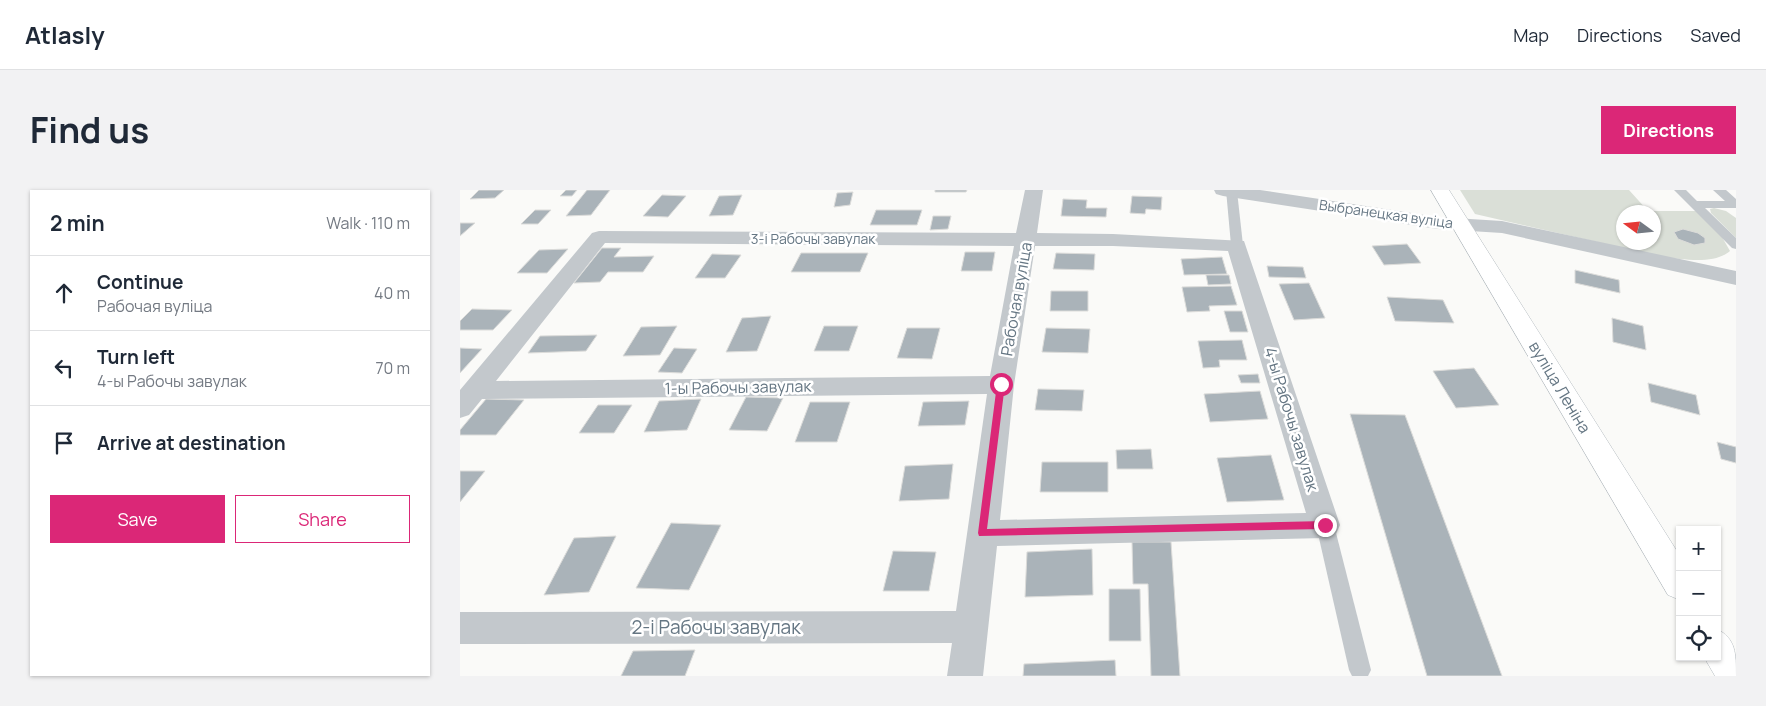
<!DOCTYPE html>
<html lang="en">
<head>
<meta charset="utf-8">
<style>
  body { margin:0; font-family:Manrope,sans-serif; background:#f2f2f3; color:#1f2937 }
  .controls { position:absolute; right:15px; bottom:15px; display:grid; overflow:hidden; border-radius:0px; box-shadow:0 1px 4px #0004 }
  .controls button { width:45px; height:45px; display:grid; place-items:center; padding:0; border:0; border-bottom:1px solid #e0e1e3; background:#fff; color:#1f2937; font:25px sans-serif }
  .compass { position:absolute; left:1156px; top:15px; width:45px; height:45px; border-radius:50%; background:#fff; box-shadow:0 1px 4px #0004; rotate:285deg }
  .stop { position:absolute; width:15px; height:15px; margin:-11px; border:4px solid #db2777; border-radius:50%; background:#fff }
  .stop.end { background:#db2777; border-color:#fff; box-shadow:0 1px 5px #0008 }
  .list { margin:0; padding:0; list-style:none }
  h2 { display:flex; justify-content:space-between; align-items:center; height:65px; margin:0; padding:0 20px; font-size:21px }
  h2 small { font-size:16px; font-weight:400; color:#747a83 }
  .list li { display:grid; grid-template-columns:32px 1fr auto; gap:15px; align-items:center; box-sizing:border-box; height:75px; padding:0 20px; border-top:1px solid #e0e1e3 }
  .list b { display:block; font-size:19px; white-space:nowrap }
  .list p { margin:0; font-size:16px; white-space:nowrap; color:#747a83 }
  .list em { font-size:16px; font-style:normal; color:#747a83 }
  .actions { display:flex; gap:10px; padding:15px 20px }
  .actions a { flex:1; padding:11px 0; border:1px solid #db2777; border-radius:0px; text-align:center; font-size:18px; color:#db2777 }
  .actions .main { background:#db2777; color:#fff }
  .icon { flex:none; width:28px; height:28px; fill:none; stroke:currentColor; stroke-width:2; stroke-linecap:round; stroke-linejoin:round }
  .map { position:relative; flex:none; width:1276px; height:486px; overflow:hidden; border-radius:0px }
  header { display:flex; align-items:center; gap:30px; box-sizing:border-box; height:70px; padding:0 25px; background:#fff; border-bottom:1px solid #e0e1e3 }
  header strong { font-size:24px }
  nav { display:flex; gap:28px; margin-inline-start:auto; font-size:18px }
  .intro { display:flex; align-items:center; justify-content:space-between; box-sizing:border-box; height:120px; padding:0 30px }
  h1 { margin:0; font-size:35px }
  .button { padding:12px 22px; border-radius:0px; background:#db2777; color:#fff; font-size:18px; font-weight:700 }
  main { display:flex; gap:30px; padding:0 30px }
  aside { flex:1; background:#fff; border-radius:0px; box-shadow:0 1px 4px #0004 }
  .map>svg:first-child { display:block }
  .green { fill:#dadfd7; fill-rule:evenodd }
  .building { fill:#aab3b9; stroke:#dcdcda }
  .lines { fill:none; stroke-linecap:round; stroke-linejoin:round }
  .secondary-casing { stroke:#b3babf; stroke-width:1 }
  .lane { fill:#c3c8cc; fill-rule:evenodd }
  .street { fill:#c3c8cc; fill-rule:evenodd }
  .secondary { fill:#fff; fill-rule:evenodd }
  .route { fill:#db2777 }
  .labels { text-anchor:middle; stroke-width:5; stroke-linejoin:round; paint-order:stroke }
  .far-street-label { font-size:14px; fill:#657683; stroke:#fff }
  .street-label { font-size:16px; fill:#657683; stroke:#fff }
  .near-street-label { font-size:19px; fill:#657683; stroke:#fff }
</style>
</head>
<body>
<header>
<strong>Atlasly</strong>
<nav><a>Map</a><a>Directions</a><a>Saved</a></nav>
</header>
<div class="intro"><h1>Find us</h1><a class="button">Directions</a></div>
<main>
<aside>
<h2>2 min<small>Walk · 110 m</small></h2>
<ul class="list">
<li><svg class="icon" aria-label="ahead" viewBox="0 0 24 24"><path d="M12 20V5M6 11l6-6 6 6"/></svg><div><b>Continue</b><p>Рабочая вуліца</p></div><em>40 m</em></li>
<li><svg class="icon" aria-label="left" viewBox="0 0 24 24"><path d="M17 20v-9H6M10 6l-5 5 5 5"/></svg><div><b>Turn left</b><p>4-ы Рабочы завулак</p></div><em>70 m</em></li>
<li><svg class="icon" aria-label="arrive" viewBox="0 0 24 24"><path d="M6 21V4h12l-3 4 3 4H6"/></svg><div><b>Arrive at destination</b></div></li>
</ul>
<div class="actions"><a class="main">Save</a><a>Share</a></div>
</aside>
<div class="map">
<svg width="1276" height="486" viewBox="0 0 1276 486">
  <rect width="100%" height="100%" fill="#fafaf8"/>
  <!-- green -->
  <g class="green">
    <path d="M1000,0H1169L1188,21H1236L1262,47L1270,61C1254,75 1223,69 1203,67L1015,24ZM1164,22H1194V52H1164Z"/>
    <polygon points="1254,18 1266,21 1276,28 1276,48 1251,23 1250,19"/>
  </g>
  <!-- building -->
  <g class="building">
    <polygon points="19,0 44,0 35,8 10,9"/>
    <polygon points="106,0 117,0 112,6 100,6"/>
    <polygon points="127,0 150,0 131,25 106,26"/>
    <polygon points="475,0 507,0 506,2 475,2"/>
    <polygon points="393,2 390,15 374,17 377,3"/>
    <polygon points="202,5 226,6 208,27 183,26"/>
    <polygon points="282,5 273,25 249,26 259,6"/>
    <polygon points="672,6 702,7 701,20 686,19 685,24 670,23"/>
    <polygon points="603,9 627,10 626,18 647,18 646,27 601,26"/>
    <polygon points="75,20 91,20 78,34 61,34"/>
    <polygon points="416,20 462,20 457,35 410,35"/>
    <polygon points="473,26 491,26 488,39 470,40"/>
    <polygon points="0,33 15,33 0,46"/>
    <polygon points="1223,39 1238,43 1245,48 1245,53 1234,55 1218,49 1214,42"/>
    <polygon points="947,54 961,73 924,75 912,56"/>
    <polygon points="142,58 161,58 154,67 194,66 183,82 148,82 140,92 114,93"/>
    <polygon points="108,59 87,83 57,83 79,60"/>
    <polygon points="505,62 535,62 532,81 501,81"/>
    <polygon points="341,63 408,63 400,82 331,82"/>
    <polygon points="596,63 635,64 634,80 593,79"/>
    <polygon points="252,64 281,65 265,88 235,88"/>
    <polygon points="762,67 767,84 724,85 721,69"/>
    <polygon points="807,76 843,77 846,88 809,87"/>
    <polygon points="1115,80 1159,90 1160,103 1115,93"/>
    <polygon points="746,85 769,85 771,94 748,95"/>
    <polygon points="849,93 865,128 834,130 819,94"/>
    <polygon points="771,96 777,115 749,116 750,121 727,122 722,97"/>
    <polygon points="591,101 628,101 628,121 590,121"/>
    <polygon points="927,107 983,110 994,133 935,131"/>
    <polygon points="12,119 52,120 33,140 0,140 0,131"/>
    <polygon points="764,121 782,121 788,142 770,142"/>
    <polygon points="311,126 297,161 266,162 282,128"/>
    <polygon points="1152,128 1183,136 1186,160 1153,152"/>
    <polygon points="217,136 200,165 163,166 181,137"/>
    <polygon points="364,136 398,136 389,161 354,161"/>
    <polygon points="447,138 480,138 472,169 437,168"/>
    <polygon points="586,138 630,139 628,163 582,162"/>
    <polygon points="137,145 126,161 68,163 80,146"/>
    <polygon points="782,150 787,170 759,170 760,177 743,178 738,151"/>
    <polygon points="0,158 22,159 0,183"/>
    <polygon points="214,158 237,159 222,183 198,182"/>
    <polygon points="1014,178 1039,215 996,218 973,181"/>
    <polygon points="798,184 800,193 781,193 778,185"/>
    <polygon points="1188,193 1236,205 1240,225 1191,212"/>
    <polygon points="578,199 624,200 622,221 575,220"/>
    <polygon points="800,201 808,229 750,232 744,204"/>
    <polygon points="286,207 323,208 307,241 269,240"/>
    <polygon points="26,209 64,210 36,245 0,245 0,240"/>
    <polygon points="241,209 227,240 184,242 199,211"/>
    <polygon points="509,211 505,235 458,236 463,212"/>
    <polygon points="350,212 390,212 377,252 335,252"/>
    <polygon points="138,215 172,215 154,243 119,243"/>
    <polygon points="890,224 945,225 1042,486 967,486"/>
    <polygon points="1257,252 1276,257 1276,273 1261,269"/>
    <polygon points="691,259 693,279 657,279 656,260"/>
    <polygon points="811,265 824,310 767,312 757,268"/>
    <polygon points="582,272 648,272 648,302 580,302"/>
    <polygon points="493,274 489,309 439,311 445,276"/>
    <polygon points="0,281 25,281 0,312"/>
    <polygon points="211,333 261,335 229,400 176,398"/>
    <polygon points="156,346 129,402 84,405 114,348"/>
    <polygon points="672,352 711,352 720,486 691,486 688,394 673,394"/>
    <polygon points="632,359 633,405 565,407 567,362"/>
    <polygon points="433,361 476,362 469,401 423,401"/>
    <polygon points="649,399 680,399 681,451 649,451"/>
    <polygon points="235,460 225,486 161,486 173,461"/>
    <polygon points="655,470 656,486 563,486 564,474"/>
  </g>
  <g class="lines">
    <!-- secondary casing -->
    <g class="secondary-casing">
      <g id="secondary">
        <polygon points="971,0 989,0 1220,366 1220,410 1208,405"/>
        <path d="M1257,439C1276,449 1276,463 1276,486H1255L1244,467H1257Z"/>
      </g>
    </g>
    <!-- lane -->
    <g class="lane">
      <polygon points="766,0 777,1 783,55 777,59 771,55"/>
      <polygon points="1214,0 1226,0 1237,11 1265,11 1253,0 1266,0 1276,9 1276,18 1245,18 1276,48 1276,59 1272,58"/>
      <polygon points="865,327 871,330 874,335 911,480 908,486 892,486 889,480 856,335 859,330"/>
    </g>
    <!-- street -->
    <g class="street">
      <path d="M565,0H583L577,43L653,44L784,51L880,335L876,344L865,348L537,356L523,486H487L492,453L0,454V422L496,421L527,204L22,209L9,225L0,228V200L132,43L139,41L556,43ZM145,53L554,56L530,186L36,191ZM575,56H653L768,61L846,323L540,330L554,195Z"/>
      <polygon points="754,0 800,0 978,27 1042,31 1276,81 1276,95 1042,43 978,39 763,6 756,4"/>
    </g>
    <!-- secondary -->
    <use href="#secondary" class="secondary"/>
  </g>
  <!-- route -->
  <polygon class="route" points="541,192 545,194 527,339 865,331 870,335 865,339 519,346 518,343 537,194"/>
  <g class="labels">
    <!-- far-street labels -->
    <g class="far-street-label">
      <text transform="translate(926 24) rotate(8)" y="5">Выбранецкая вуліца</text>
      <text x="353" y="54">3-і Рабочы завулак</text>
    </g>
    <!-- street labels -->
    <g class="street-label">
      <text transform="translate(556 109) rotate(-80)" y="6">Рабочая вуліца</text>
      <text transform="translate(278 197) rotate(-1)" y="6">1-ы Рабочы завулак</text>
      <text transform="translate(1100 197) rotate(59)" y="6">вуліца Леніна</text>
      <text transform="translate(832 229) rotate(73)" y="6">4-ы Рабочы завулак</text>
    </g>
    <!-- near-street labels -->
    <g class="near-street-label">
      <text x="256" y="444">2-і Рабочы завулак</text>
    </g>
  </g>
</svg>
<div class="controls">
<button>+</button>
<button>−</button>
<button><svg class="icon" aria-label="locate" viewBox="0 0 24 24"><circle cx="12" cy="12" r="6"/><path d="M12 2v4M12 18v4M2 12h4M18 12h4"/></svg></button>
</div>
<svg class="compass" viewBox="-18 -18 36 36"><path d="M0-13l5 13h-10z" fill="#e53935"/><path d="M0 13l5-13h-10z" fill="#747a83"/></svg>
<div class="stop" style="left:541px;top:194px"></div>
<div class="stop end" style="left:865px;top:335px"></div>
</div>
</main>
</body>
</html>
